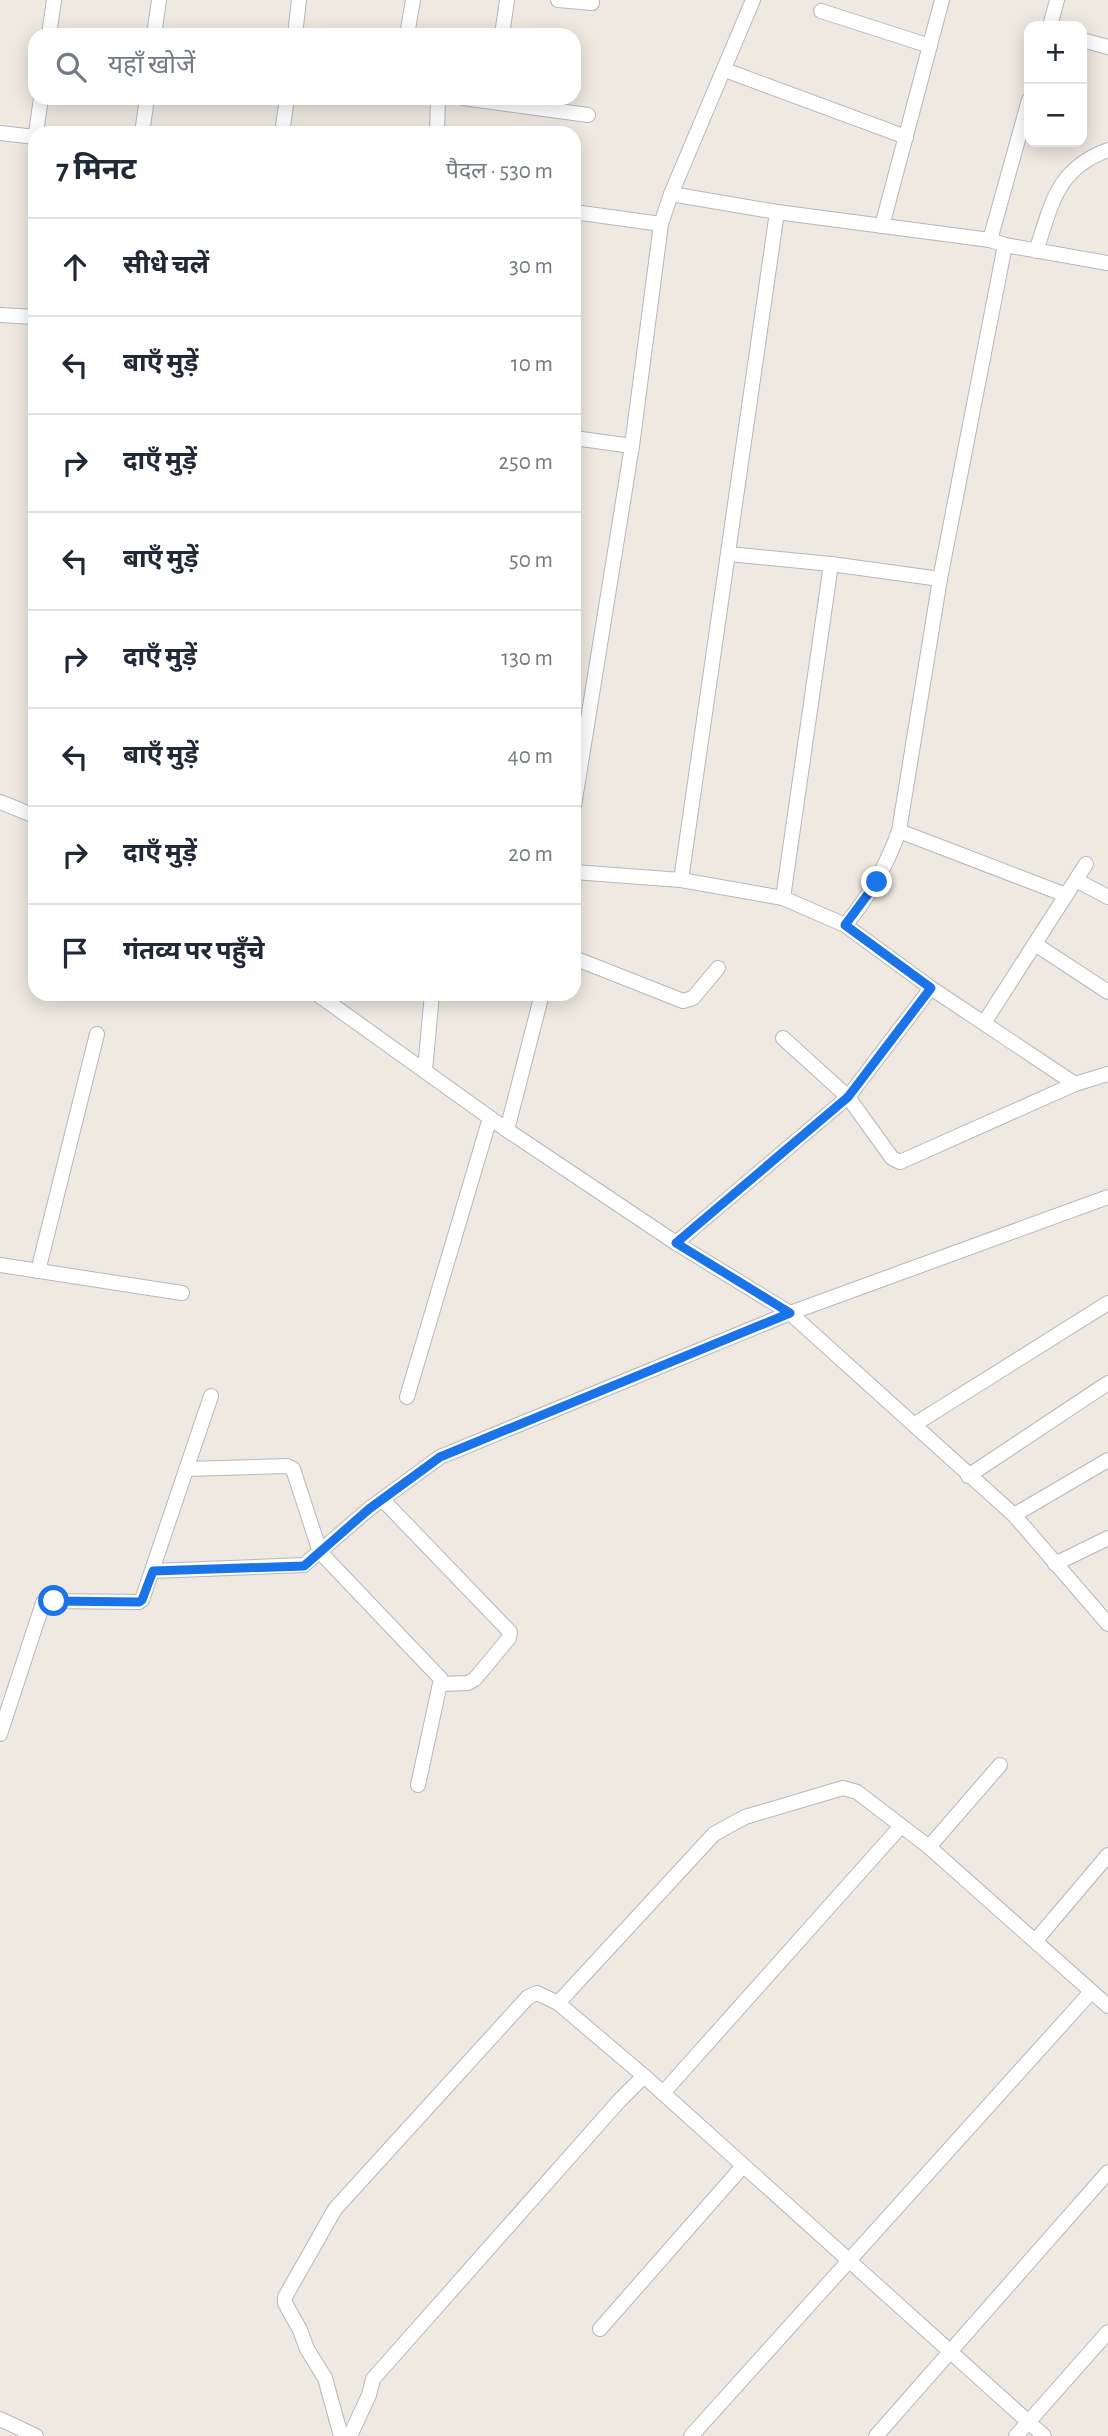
<!DOCTYPE html>
<html lang="hi">
<head>
<meta charset="utf-8">
<style>
  body { margin:0; font-family:"Alegreya Sans","Noto Sans Devanagari",sans-serif; background:#f2f2f3; color:#1f2937 }
  .controls { position:absolute; right:21px; top:21px; display:grid; overflow:hidden; border-radius:14px; box-shadow:0 4px 18px #0003 }
  .controls button { width:63px; height:63px; display:grid; place-items:center; padding:0; border:0; border-bottom:2px solid #e0e1e3; background:#fff; color:#1f2937; font:35px sans-serif }
  .stop { position:absolute; width:21px; height:21px; margin:-16px; border:5px solid #1a73e8; border-radius:50%; background:#fff }
  .stop.end { background:#1a73e8; border-color:#fff; box-shadow:0 2px 7px #0008 }
  .list { margin:0; padding:0; list-style:none }
  h2 { display:flex; justify-content:space-between; align-items:center; height:91px; margin:0; padding:0 28px; font-size:30px }
  h2 small { font-size:23px; font-weight:400; color:#747a83 }
  .list li { display:grid; grid-template-columns:46px 1fr auto; gap:21px; align-items:center; box-sizing:border-box; height:98px; padding:0 28px; border-top:2px solid #e0e1e3 }
  .list b { display:block; font-size:26px; white-space:nowrap }
  .list em { font-size:23px; font-style:normal; color:#747a83 }
  .icon { flex:none; width:38px; height:38px; fill:none; stroke:currentColor; stroke-width:2; stroke-linecap:round; stroke-linejoin:round }
  .map { position:relative; flex:none; width:1108px; height:2436px; overflow:hidden }
  .search { position:absolute; background:#fff; box-shadow:0 4px 18px #0003; left:28px; top:28px; width:553px; height:77px; display:flex; align-items:center; gap:18px; box-sizing:border-box; padding:0 24px; border-radius:21px; color:#747a83; font-size:26px }
  .panel { position:absolute; background:#fff; box-shadow:0 4px 18px #0003; left:28px; top:126px; width:553px; height:875px; border-radius:21px }
  .map>svg:first-child { display:block }
  .lines { fill:none; stroke-linecap:round; stroke-linejoin:round }
  .street-casing { stroke:#b4b7c1; stroke-width:16 }
  .street { stroke:#fff; stroke-width:14 }
  .route { stroke:#1a73e8; stroke-width:9 }
</style>
</head>
<body>
<div class="map">
<svg width="1108" height="2436" viewBox="0 0 1108 2436">
  <rect width="100%" height="100%" fill="#efe9e1"/>
  <g class="lines">
    <!-- street casing -->
    <g class="street-casing">
      <g id="street">
        <polyline points="558,0 592,3"/>
        <polyline points="821,11 930,46"/>
        <polyline points="1050,26 1057,0"/>
        <polyline points="49,35 54,0"/>
        <polyline points="154,35 159,0"/>
        <polyline points="295,35 299,0"/>
        <polyline points="407,35 413,0"/>
        <polyline points="502,35 507,0"/>
        <polyline points="1082,40 1108,47"/>
        <polyline points="725,70 906,137"/>
        <polyline points="463,98 588,115"/>
        <polyline points="0,133 35,137"/>
        <polyline points="36,133 41,98"/>
        <polyline points="142,133 147,98"/>
        <polyline points="282,133 287,98"/>
        <polyline points="437,133 438,98"/>
        <polyline points="671,194 777,212 990,240 1005,245 1108,263"/>
        <polyline points="574,212 661,224"/>
        <polyline points="882,226 942,0"/>
        <polyline points="990,240 1029,100"/>
        <path d="M1036,251C1052,204 1056,169 1108,150"/>
        <polyline points="0,315 35,317"/>
        <polyline points="574,438 632,446"/>
        <polyline points="729,554 831,564 783,898"/>
        <polyline points="831,564 940,579"/>
        <polyline points="0,802 35,816"/>
        <polyline points="574,806 632,446 661,224 671,194 753,0"/>
        <polyline points="899,831 1066,895"/>
        <polyline points="574,872 681,880 783,898 845,925 931,988 1075,1084"/>
        <polyline points="681,880 777,212"/>
        <polyline points="1076,880 1108,897"/>
        <path d="M845,925C870,896 886,867 899,831L940,579L1005,245"/>
        <polyline points="1035,944 1108,992"/>
        <polyline points="574,958 683,1001 693,998 718,968"/>
        <polyline points="317,994 507,1130 676,1243 790,1313 1014,1515 1108,1624"/>
        <polyline points="984,1023 1086,864"/>
        <polyline points="783,1038 848,1097 892,1158 900,1162 1075,1084 1108,1074"/>
        <polyline points="425,1070 432,994"/>
        <polyline points="507,1130 542,994"/>
        <polyline points="676,1243 848,1097 931,988"/>
        <polyline points="0,1265 182,1293"/>
        <polyline points="38,1271 97,1034"/>
        <polyline points="407,1397 490,1118"/>
        <polyline points="915,1424 1108,1303"/>
        <polyline points="187,1469 287,1466 293,1469 320,1552 441,1679 418,1785"/>
        <polyline points="968,1476 1108,1383"/>
        <polyline points="382,1499 510,1632 509,1638 475,1679 468,1683 441,1684"/>
        <polyline points="1014,1515 1108,1460"/>
        <polyline points="1055,1564 1108,1538"/>
        <polyline points="153,1571 304,1565 369,1509 440,1457 790,1313 1108,1197"/>
        <polyline points="0,1734 43,1603 50,1601 139,1602 142,1600 211,1396"/>
        <polyline points="929,1847 1000,1765"/>
        <polyline points="1036,1940 1108,1855"/>
        <polyline points="558,2003 714,1834 745,1817 843,1788 857,1792 929,1847 1108,2006"/>
        <polyline points="663,2093 901,1826"/>
        <polyline points="600,2329 743,2166"/>
        <polyline points="0,2419 36,2436"/>
        <polyline points="341,2436 325,2378 307,2349 300,2330 285,2303 285,2297 335,2209 528,1997 537,1993 558,2003 644,2076 1044,2436"/>
        <polyline points="350,2436 369,2395 373,2379 619,2101 644,2076"/>
        <polyline points="691,2436 1091,1992"/>
        <polyline points="876,2436 1108,2172"/>
        <polyline points="1016,2436 1108,2332"/>
      </g>
    </g>
    <!-- street -->
    <use href="#street" class="street"/>
  </g>
  <g class="lines">
    <!-- route -->
    <polyline class="route" points="54,1601 139,1602 142,1600 153,1571 304,1566 369,1509 440,1457 790,1313 676,1243 848,1097 931,988 845,925 877,882"/>
  </g>
</svg>
<div class="controls">
<button>+</button>
<button>−</button>
</div>
<div class="stop" style="left:54px;top:1601px"></div>
<div class="stop end" style="left:877px;top:882px"></div>
<div class="search"><svg class="icon" aria-label="search" viewBox="0 0 24 24"><circle cx="10" cy="10" r="6"/><path d="M15 15l6 6"/></svg>यहाँ खोजें</div>
<section class="panel">
<h2>7 मिनट<small>पैदल · 530 m</small></h2>
<ul class="list">
<li><svg class="icon" aria-label="ahead" viewBox="0 0 24 24"><path d="M12 20V5M6 11l6-6 6 6"/></svg><div><b>सीधे चलें</b></div><em>30 m</em></li>
<li><svg class="icon" aria-label="left" viewBox="0 0 24 24"><path d="M17 20v-9H6M10 6l-5 5 5 5"/></svg><div><b>बाएँ मुड़ें</b></div><em>10 m</em></li>
<li><svg class="icon" aria-label="right" viewBox="0 0 24 24"><path d="M7 20v-9h11M14 6l5 5-5 5"/></svg><div><b>दाएँ मुड़ें</b></div><em>250 m</em></li>
<li><svg class="icon" aria-label="left" viewBox="0 0 24 24"><path d="M17 20v-9H6M10 6l-5 5 5 5"/></svg><div><b>बाएँ मुड़ें</b></div><em>50 m</em></li>
<li><svg class="icon" aria-label="right" viewBox="0 0 24 24"><path d="M7 20v-9h11M14 6l5 5-5 5"/></svg><div><b>दाएँ मुड़ें</b></div><em>130 m</em></li>
<li><svg class="icon" aria-label="left" viewBox="0 0 24 24"><path d="M17 20v-9H6M10 6l-5 5 5 5"/></svg><div><b>बाएँ मुड़ें</b></div><em>40 m</em></li>
<li><svg class="icon" aria-label="right" viewBox="0 0 24 24"><path d="M7 20v-9h11M14 6l5 5-5 5"/></svg><div><b>दाएँ मुड़ें</b></div><em>20 m</em></li>
<li><svg class="icon" aria-label="arrive" viewBox="0 0 24 24"><path d="M6 21V4h12l-3 4 3 4H6"/></svg><div><b>गंतव्य पर पहुँचे</b></div></li>
</ul>
</section>
</div>
</body>
</html>
